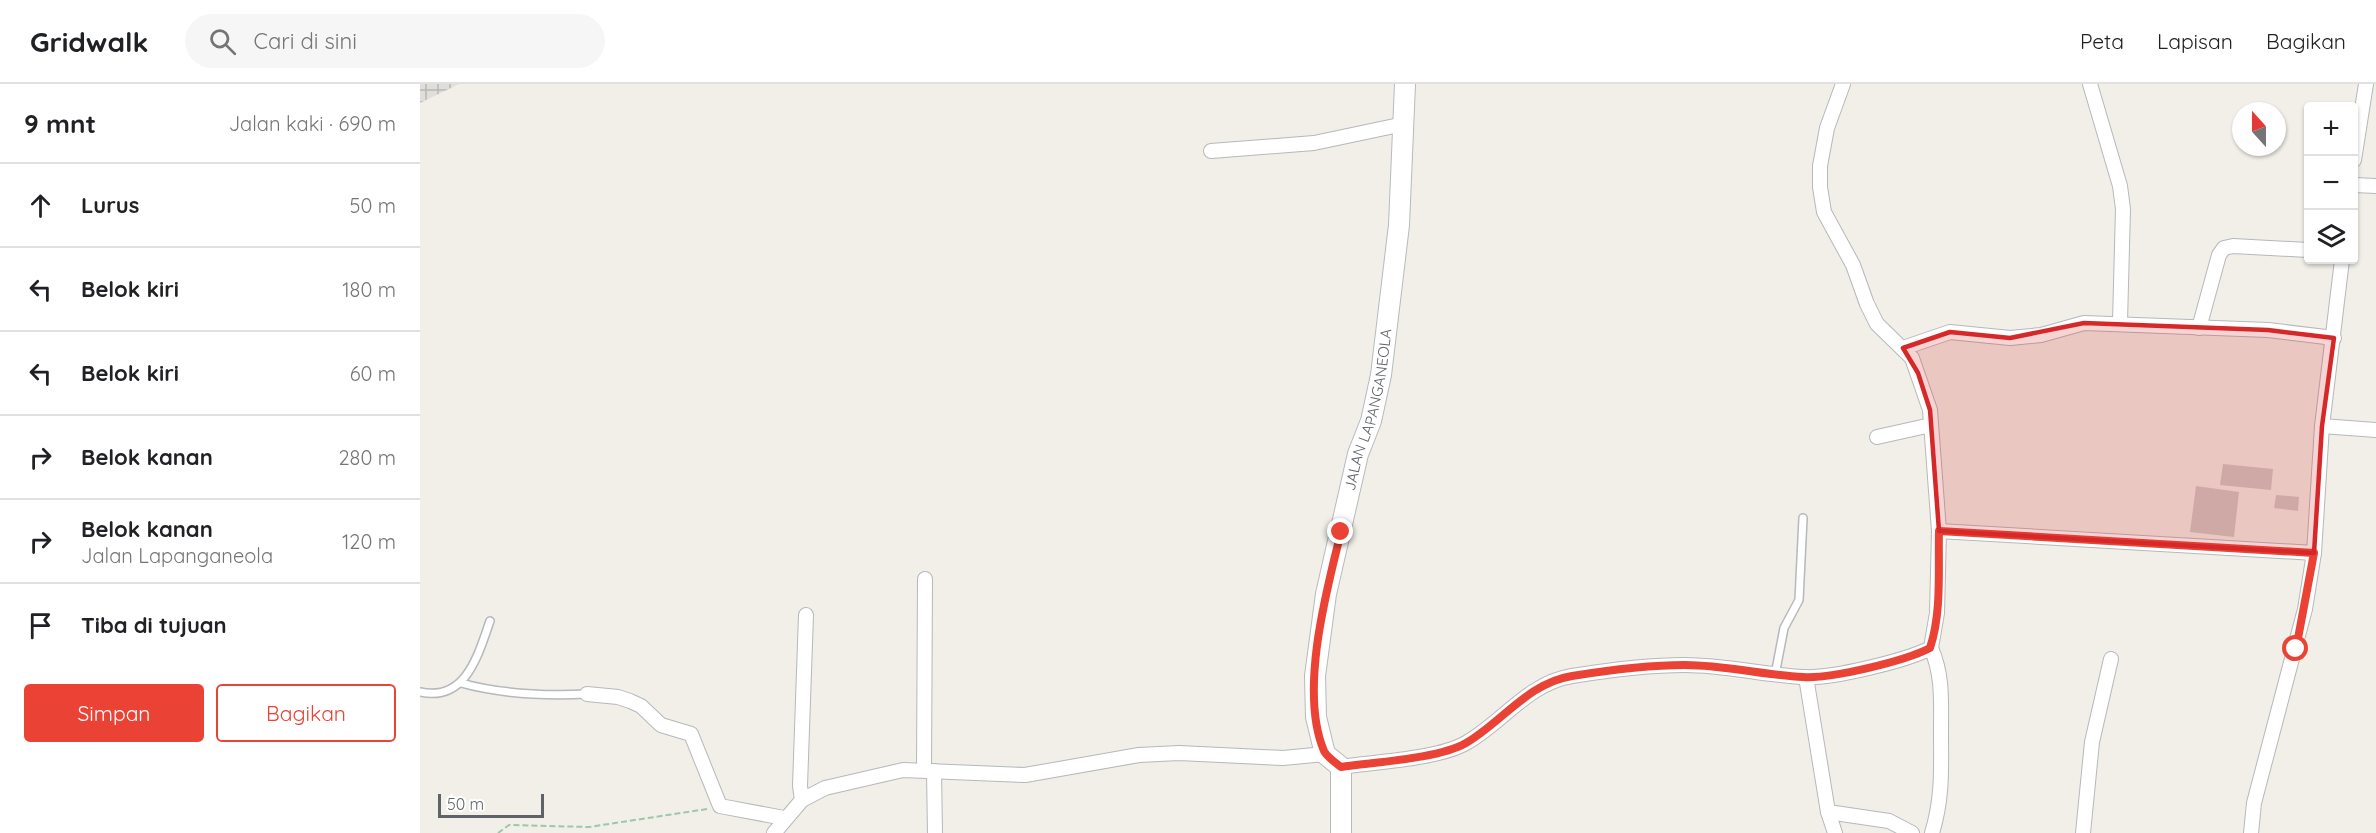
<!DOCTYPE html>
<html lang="id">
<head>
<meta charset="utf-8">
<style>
  body { margin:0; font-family:Quicksand,sans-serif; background:#f6f6f6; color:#202124 }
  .controls { position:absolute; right:18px; top:18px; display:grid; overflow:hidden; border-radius:6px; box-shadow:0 2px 4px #0004 }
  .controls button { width:54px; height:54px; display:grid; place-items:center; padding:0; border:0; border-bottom:2px solid #e0e0e0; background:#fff; color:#202124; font:30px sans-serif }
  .compass { position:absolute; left:1812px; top:18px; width:54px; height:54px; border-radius:50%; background:#fff; box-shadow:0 2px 4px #0004; rotate:339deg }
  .scale { position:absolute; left:18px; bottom:15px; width:106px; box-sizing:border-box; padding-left:6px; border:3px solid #5f6368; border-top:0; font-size:16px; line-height:21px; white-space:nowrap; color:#5f6368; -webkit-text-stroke:4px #fff; paint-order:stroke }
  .stop { position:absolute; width:18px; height:18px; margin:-14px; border:4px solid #ea4335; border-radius:50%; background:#fff }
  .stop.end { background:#ea4335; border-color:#fff; box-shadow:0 2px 6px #0008 }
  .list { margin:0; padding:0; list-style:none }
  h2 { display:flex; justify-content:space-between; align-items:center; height:78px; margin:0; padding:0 24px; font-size:26px }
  h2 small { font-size:20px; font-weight:400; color:#757577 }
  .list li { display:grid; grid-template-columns:39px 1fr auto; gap:18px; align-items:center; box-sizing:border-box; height:84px; padding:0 24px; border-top:2px solid #e0e0e0 }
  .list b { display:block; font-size:22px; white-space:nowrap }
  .list p { margin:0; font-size:20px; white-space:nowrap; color:#757577 }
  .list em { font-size:20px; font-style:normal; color:#757577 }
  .actions { display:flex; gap:12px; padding:18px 24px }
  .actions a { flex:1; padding:14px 0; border:2px solid #ea4335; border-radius:6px; text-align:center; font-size:21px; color:#ea4335 }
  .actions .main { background:#ea4335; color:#fff }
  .icon { flex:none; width:33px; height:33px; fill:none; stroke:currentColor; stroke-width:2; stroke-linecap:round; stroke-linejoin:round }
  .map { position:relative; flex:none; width:1956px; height:749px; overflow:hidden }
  header { display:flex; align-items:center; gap:36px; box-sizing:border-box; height:84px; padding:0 30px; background:#fff; border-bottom:2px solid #e0e0e0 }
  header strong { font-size:28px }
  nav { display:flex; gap:33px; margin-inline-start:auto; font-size:21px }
  .search { width:420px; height:54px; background:#f6f6f6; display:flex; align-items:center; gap:15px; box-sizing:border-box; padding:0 21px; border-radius:33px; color:#757577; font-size:22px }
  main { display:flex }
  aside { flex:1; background:#fff }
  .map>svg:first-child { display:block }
  .industrial { fill:url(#industrial-grid) }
  .building { fill:#cccac5 }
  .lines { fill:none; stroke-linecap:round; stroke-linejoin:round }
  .lane-casing { stroke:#b5b8bc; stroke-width:10 }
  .street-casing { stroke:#b5b8bc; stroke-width:16 }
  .secondary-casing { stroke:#b6babf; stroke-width:22 }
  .path { stroke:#9cc7a9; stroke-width:2; stroke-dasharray:6 3; stroke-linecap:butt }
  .lane { stroke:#fff; stroke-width:7 }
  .street { stroke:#fff; stroke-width:14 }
  .secondary { stroke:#fff; stroke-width:20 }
  .route { stroke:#ea4335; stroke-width:8 }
  .marked { fill:#d62828; fill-opacity:0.2; stroke:#d62828; stroke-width:4.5; stroke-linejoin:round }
  .labels { text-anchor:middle; stroke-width:6; stroke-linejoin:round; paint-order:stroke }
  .street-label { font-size:15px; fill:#5f6368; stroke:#fff }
</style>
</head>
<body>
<header>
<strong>Gridwalk</strong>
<div class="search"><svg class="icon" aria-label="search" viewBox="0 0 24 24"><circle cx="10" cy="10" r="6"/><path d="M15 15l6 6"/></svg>Cari di sini</div>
<nav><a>Peta</a><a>Lapisan</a><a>Bagikan</a></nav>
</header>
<main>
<aside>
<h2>9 mnt<small>Jalan kaki · 690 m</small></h2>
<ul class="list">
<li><svg class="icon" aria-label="ahead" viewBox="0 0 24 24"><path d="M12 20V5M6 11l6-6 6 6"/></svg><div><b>Lurus</b></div><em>50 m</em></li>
<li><svg class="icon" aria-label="left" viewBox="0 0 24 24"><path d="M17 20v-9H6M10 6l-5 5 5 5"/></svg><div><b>Belok kiri</b></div><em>180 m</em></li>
<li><svg class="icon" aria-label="left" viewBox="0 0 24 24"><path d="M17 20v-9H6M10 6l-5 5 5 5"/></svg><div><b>Belok kiri</b></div><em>60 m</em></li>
<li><svg class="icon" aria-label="right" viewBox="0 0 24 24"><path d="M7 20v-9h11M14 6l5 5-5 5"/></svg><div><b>Belok kanan</b></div><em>280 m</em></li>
<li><svg class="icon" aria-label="right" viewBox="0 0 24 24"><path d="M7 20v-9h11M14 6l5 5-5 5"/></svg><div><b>Belok kanan</b><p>Jalan Lapanganeola</p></div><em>120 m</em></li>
<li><svg class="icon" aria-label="arrive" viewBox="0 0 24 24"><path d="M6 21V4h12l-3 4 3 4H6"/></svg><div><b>Tiba di tujuan</b></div></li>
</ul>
<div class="actions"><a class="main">Simpan</a><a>Bagikan</a></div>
</aside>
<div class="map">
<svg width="1956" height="749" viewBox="0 0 1956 749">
  <defs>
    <pattern id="industrial-grid" width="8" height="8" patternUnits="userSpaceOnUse" patternTransform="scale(1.5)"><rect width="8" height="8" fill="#e0deda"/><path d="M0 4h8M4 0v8" fill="none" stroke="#b9b8b5"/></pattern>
  </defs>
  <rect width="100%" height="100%" fill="#f1efe8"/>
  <!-- industrial -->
  <polygon class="industrial" points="0,0 39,0 0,19"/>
  <!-- building -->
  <g class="building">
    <polygon points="1803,380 1853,385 1851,406 1800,401"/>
    <polygon points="1776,402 1819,408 1814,453 1770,448"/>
    <polygon points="1856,411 1879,413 1878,427 1854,424"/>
  </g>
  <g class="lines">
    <!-- lane casing -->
    <g class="lane-casing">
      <g id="lane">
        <polyline points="1355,591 1364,544 1379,516 1383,434"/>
        <path d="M41,599C81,610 126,612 167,610"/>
        <path d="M0,608C46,618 58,571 70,537"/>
      </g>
    </g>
    <!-- street casing -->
    <g class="street-casing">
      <g id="street">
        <polyline points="1670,0 1700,102 1703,125 1700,238"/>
        <polyline points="791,67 894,59 984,40"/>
        <polyline points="1934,76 1946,0"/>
        <polyline points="1934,101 1956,102"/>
        <polyline points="1779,244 1799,171 1804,164 1813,162 1888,166"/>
        <polyline points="1483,264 1530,248 1590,254 1621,251 1664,239 1848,246 1914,254"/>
        <polyline points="1902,342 1956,346"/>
        <polyline points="1457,353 1511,341"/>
        <polyline points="1519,447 1894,469"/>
        <path d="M1511,564C1523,591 1521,617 1521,647C1521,684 1523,713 1512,749"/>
        <polyline points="1386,593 1408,728 1415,749"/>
        <polyline points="167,610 198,613 210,617 221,622 241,641 271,650 300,722 364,734"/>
        <path d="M921,683C954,678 1018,675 1046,659C1082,639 1108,599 1152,592C1189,586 1228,581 1265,581C1305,581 1344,591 1383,593C1411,595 1485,577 1511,564L1517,529L1519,447L1510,326L1492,274L1457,240L1447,220L1433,181L1404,128L1400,103V82L1407,44L1423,0"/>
        <polyline points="504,686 505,495"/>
        <polyline points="514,687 515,749"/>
        <polyline points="382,716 380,702 386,531"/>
        <polyline points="1408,728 1469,737 1492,749"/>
        <polyline points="354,749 382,716 405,704 483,686 605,691 719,671 759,669 863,674 905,670"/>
        <polyline points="1663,749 1672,658 1691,575"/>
        <polyline points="1831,749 1834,719 1885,525 1894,469 1902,342 1922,176"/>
      </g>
    </g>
    <!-- secondary casing -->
    <g class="secondary-casing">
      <g id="secondary">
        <path id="s1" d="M921,749V683L905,670L896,633L895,592L906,510L938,370L951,337L961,291L979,141L985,0"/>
      </g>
    </g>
    <!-- path -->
    <polyline class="path" points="78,749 89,741 169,743 287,725"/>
    <!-- lane -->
    <use href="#lane" class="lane"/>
    <!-- street -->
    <use href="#street" class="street"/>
    <!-- secondary -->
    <use href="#secondary" class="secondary"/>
  </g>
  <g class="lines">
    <!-- route -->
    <path class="route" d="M921,448C906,508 879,608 904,667C907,673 916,679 921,683C954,678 1018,675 1046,659C1082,638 1108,599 1152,592C1189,586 1228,581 1265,581C1304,581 1344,591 1383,593C1411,595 1485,577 1510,564C1522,528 1518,485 1519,447L1894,469L1876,565"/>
  </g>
  <!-- marked area -->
  <path class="marked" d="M1664,239L1848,246L1914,254L1902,342L1894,469L1519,447L1510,326L1498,289L1483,264L1530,248L1590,254Z"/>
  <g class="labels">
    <!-- street labels -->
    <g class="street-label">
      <text dy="5" stroke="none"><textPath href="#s1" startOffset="438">JALAN LAPANGANEOLA</textPath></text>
    </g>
  </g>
</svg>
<div class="controls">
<button>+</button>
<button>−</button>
<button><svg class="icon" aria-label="layers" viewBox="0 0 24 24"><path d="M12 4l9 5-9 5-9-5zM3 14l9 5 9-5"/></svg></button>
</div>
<svg class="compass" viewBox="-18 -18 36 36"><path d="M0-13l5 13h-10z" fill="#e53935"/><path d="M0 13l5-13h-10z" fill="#757577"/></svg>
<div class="scale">50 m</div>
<div class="stop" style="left:1876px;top:565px"></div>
<div class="stop end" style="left:921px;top:448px"></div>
</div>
</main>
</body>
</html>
